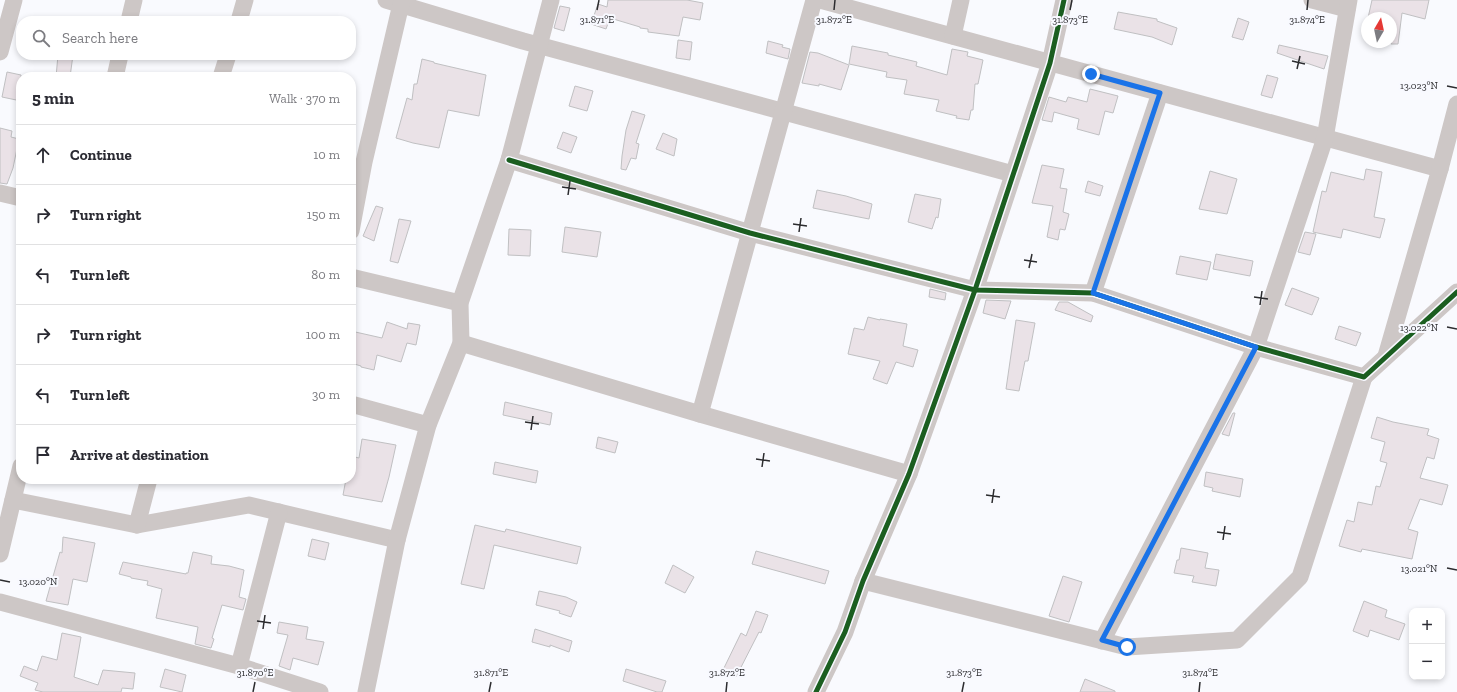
<!DOCTYPE html>
<html lang="en">
<head>
<meta charset="utf-8">
<style>
  body { margin:0; font-family:"Zilla Slab",serif; background:#f7f7f7; color:#2b2b33 }
  .controls { position:absolute; right:12px; bottom:12px; display:grid; overflow:hidden; border-radius:8px; box-shadow:0 2px 6px #0003 }
  .controls button { width:36px; height:36px; display:grid; place-items:center; padding:0; border:0; border-bottom:1px solid #e1e1e2; background:#fff; color:#2b2b33; font:20px sans-serif }
  .compass { position:absolute; left:1361px; top:12px; width:36px; height:36px; border-radius:50%; background:#fff; box-shadow:0 2px 6px #0003; rotate:9deg }
  .stop { position:absolute; width:12px; height:12px; margin:-9px; border:3px solid #1a73e8; border-radius:50%; background:#fff }
  .stop.end { background:#1a73e8; border-color:#fff; box-shadow:0 1px 4px #0008 }
  .list { margin:0; padding:0; list-style:none }
  h2 { display:flex; justify-content:space-between; align-items:center; height:52px; margin:0; padding:0 16px; font-size:17px }
  h2 small { font-size:13px; font-weight:400; color:#7c7c81 }
  .list li { display:grid; grid-template-columns:26px 1fr auto; gap:12px; align-items:center; box-sizing:border-box; height:60px; padding:0 16px; border-top:1px solid #e1e1e2 }
  .list b { display:block; font-size:15px; white-space:nowrap }
  .list em { font-size:13px; font-style:normal; color:#7c7c81 }
  .icon { flex:none; width:22px; height:22px; fill:none; stroke:currentColor; stroke-width:2; stroke-linecap:round; stroke-linejoin:round }
  .map { position:relative; flex:none; width:1457px; height:692px; overflow:hidden }
  .search { position:absolute; background:#fff; box-shadow:0 2px 6px #0003; left:16px; top:16px; width:340px; height:44px; display:flex; align-items:center; gap:10px; box-sizing:border-box; padding:0 14px; border-radius:16px; color:#7c7c81; font-size:15px }
  .panel { position:absolute; background:#fff; box-shadow:0 2px 6px #0003; left:16px; top:72px; width:340px; height:412px; border-radius:16px }
  .map>svg:first-child { display:block }
  .building { fill:#eae2e7; stroke:#c0c0c2 }
  .lines { fill:none; stroke-linecap:round; stroke-linejoin:round }
  .street { stroke:#cdc7c6; stroke-width:17 }
  .cycleway-casing { stroke:#f8f9ff; stroke-width:8 }
  .cycleway { stroke:#1b5e20; stroke-width:5 }
  .route { stroke:#1a73e8; stroke-width:5 }
  .ticks { fill:none; stroke:#2c2c2f; stroke-width:1.5 }
  .ticks-label { font-size:10px; text-anchor:middle; fill:#2c2c2f; stroke:#f8f9ff; stroke-width:4; stroke-linejoin:round; paint-order:stroke }
</style>
</head>
<body>
<div class="map">
<svg width="1457" height="692" viewBox="0 0 1457 692">
  <rect width="100%" height="100%" fill="#f9fafe"/>
  <!-- building -->
  <g class="building">
    <polygon points="608,0 687,0 703,3 700,20 683,17 679,36 648,32 648,29 640,28 640,27 610,18 606,29 591,24 598,4 607,7"/>
    <polygon points="1372,0 1429,0 1425,19 1402,13 1398,44 1391,44 1391,18 1368,18"/>
    <polygon points="560,6 570,8 564,31 554,28"/>
    <polygon points="1118,12 1157,19 1157,21 1177,28 1172,45 1152,37 1114,29"/>
    <polygon points="1238,18 1249,22 1243,40 1232,37"/>
    <polygon points="678,40 692,42 690,60 676,58"/>
    <polygon points="768,41 783,45 782,47 790,49 788,59 766,53"/>
    <polygon points="1279,45 1328,56 1324,69 1277,53"/>
    <polygon points="852,46 888,53 888,55 917,62 916,66 947,75 952,49 968,52 967,56 983,60 978,84 975,84 973,110 971,110 969,120 956,118 957,116 936,111 939,100 904,94 907,80 886,77 887,72 849,64"/>
    <polygon points="810,52 818,53 849,65 841,90 819,84 819,86 802,83"/>
    <polygon points="58,55 73,55 70,77 56,77"/>
    <polygon points="422,59 434,62 434,63 486,75 479,116 448,110 439,148 413,143 396,138 407,98 412,100 414,84 417,84"/>
    <polygon points="7,72 21,75 21,101 2,97"/>
    <polygon points="1267,75 1278,78 1272,98 1261,95"/>
    <polygon points="575,86 593,91 587,111 569,106"/>
    <polygon points="1090,89 1118,96 1113,113 1105,111 1099,135 1077,129 1079,119 1054,112 1052,122 1042,120 1049,97 1066,102 1068,97 1087,102"/>
    <polygon points="632,111 645,115 636,143 639,144 636,159 631,158 626,170 621,169 622,156 626,130"/>
    <polygon points="0,128 12,131 11,137 19,139 13,168 7,184 0,183"/>
    <polygon points="563,132 577,137 571,153 557,148"/>
    <polygon points="663,133 677,139 674,156 656,149"/>
    <polygon points="1042,165 1064,169 1060,188 1067,189 1063,212 1069,214 1065,230 1060,229 1058,240 1047,237 1053,206 1032,203"/>
    <polygon points="1366,169 1382,172 1374,217 1385,219 1380,238 1343,229 1341,238 1313,232 1322,191 1326,192 1331,172 1364,180"/>
    <polygon points="1210,171 1237,179 1227,214 1199,209"/>
    <polygon points="1088,181 1103,186 1100,196 1085,192"/>
    <polygon points="817,190 846,196 872,204 869,219 813,208"/>
    <polygon points="915,194 941,199 938,218 936,217 932,229 908,222"/>
    <polygon points="376,206 383,208 374,241 363,236"/>
    <polygon points="399,219 411,221 398,263 390,261"/>
    <polygon points="565,227 601,232 597,257 562,252"/>
    <polygon points="509,229 531,230 530,256 508,255"/>
    <polygon points="1305,232 1316,234 1310,255 1298,252"/>
    <polygon points="1216,254 1253,261 1250,276 1213,269"/>
    <polygon points="1180,256 1211,262 1207,280 1176,274"/>
    <polygon points="1292,288 1319,298 1312,315 1285,305"/>
    <polygon points="930,289 946,293 945,300 929,297"/>
    <polygon points="986,300 1011,301 1005,319 983,313"/>
    <polygon points="1059,302 1068,302 1093,316 1091,322 1055,310"/>
    <polygon points="868,317 880,320 880,319 907,324 903,346 918,350 913,367 896,362 887,384 873,379 880,361 848,354 854,328 864,330"/>
    <polygon points="1016,320 1035,323 1028,361 1025,361 1019,391 1006,389"/>
    <polygon points="387,322 407,329 408,323 420,325 416,345 407,343 401,362 377,355 374,370 361,367 361,366 351,363 355,346 351,345 351,331 382,338"/>
    <polygon points="1339,326 1361,333 1356,346 1335,339"/>
    <polygon points="505,402 552,413 550,425 503,415"/>
    <polygon points="1233,413 1235,413 1229,436 1222,434"/>
    <polygon points="1377,417 1393,422 1429,429 1427,435 1439,439 1434,459 1427,457 1420,478 1448,485 1442,505 1420,499 1408,529 1418,532 1412,559 1362,549 1361,552 1339,546 1347,520 1354,522 1358,502 1372,505 1376,486 1380,487 1387,463 1380,461 1385,442 1371,438"/>
    <polygon points="598,437 618,442 615,453 596,448"/>
    <polygon points="362,439 396,445 389,477 382,502 343,495 346,479 351,479 351,456 359,458"/>
    <polygon points="495,462 538,471 536,483 493,474"/>
    <polygon points="1206,472 1243,479 1240,497 1212,491 1213,488 1204,486"/>
    <polygon points="475,525 505,532 506,529 581,547 577,564 494,545 484,589 461,584"/>
    <polygon points="63,537 95,543 87,582 73,579 68,605 46,601 60,552 62,553"/>
    <polygon points="312,539 329,543 325,560 308,556"/>
    <polygon points="1181,548 1208,553 1205,568 1219,570 1216,586 1192,582 1194,576 1174,573 1177,560 1179,560"/>
    <polygon points="756,551 829,571 825,584 752,564"/>
    <polygon points="193,552 212,556 211,564 229,566 244,570 239,597 246,599 243,610 222,605 212,638 214,639 211,648 195,644 198,627 156,618 162,589 147,585 148,581 131,578 131,577 119,574 123,562 186,574 186,573 188,573"/>
    <polygon points="673,565 694,577 685,593 665,583"/>
    <polygon points="1063,576 1082,582 1069,622 1049,616"/>
    <polygon points="539,591 566,597 577,602 571,617 559,613 560,611 536,605"/>
    <polygon points="1364,601 1387,610 1385,617 1405,624 1399,640 1370,630 1368,637 1353,631"/>
    <polygon points="756,611 768,615 761,633 759,632 736,677 723,670 741,633 746,636"/>
    <polygon points="279,622 308,627 306,639 324,642 318,665 293,658 290,670 279,666 288,635 277,633"/>
    <polygon points="535,629 572,641 569,652 550,645 550,647 532,642"/>
    <polygon points="62,633 81,637 74,677 98,685 103,670 135,673 133,689 122,688 121,692 43,692 35,690 38,683 20,676 24,666 37,671 42,656 57,660"/>
    <polygon points="165,669 186,675 182,692 160,687"/>
    <polygon points="626,669 666,681 662,692 657,692 623,681"/>
    <polygon points="1085,679 1115,691 1115,692 1080,692"/>
  </g>
  <g class="lines">
    <!-- street -->
    <g class="street">
      <polyline points="386,0 523,41 1013,174"/>
      <polyline points="820,0 1440,169"/>
      <polyline points="1312,0 1347,9"/>
      <polyline points="129,21 134,0"/>
      <polyline points="239,21 245,0"/>
      <polyline points="953,36 961,0"/>
      <polyline points="0,52 14,0"/>
      <polyline points="115,77 120,55"/>
      <polyline points="221,77 228,55"/>
      <polyline points="509,160 750,233 975,290 1093,293 1256,347 1364,377 1457,292"/>
      <polyline points="0,193 21,198"/>
      <polyline points="351,231 364,162 401,4"/>
      <polyline points="351,277 460,303"/>
      <polyline points="1093,293 1160,93"/>
      <polyline points="461,343 700,414 909,474"/>
      <polyline points="1386,356 1440,169 1457,104"/>
      <polyline points="351,404 428,425"/>
      <polyline points="700,414 814,0"/>
      <polyline points="13,500 137,525 249,505 397,540"/>
      <polyline points="137,525 149,479"/>
      <polyline points="0,554 21,466"/>
      <polyline points="863,581 1127,647 1237,640 1300,577 1364,377"/>
      <polyline points="0,602 239,666 320,692"/>
      <polyline points="1102,641 1256,347 1325,138 1349,0"/>
      <polyline points="239,666 279,512"/>
      <polyline points="366,692 397,540 428,425 461,343 460,303 509,160 551,0"/>
      <polyline points="816,692 845,632 863,581 909,474 975,290 1050,63 1064,0"/>
    </g>
    <!-- cycleway casing -->
    <g class="cycleway-casing">
      <g id="cycleway">
        <polyline points="509,160 750,233 975,290 1093,293 1256,347 1364,377 1457,292"/>
        <polyline points="816,692 845,632 863,581 909,474 975,290 1050,63 1064,0"/>
      </g>
    </g>
    <!-- cycleway -->
    <use href="#cycleway" class="cycleway"/>
  </g>
  <g class="lines">
    <!-- route -->
    <polyline class="route" points="1091,74 1160,93 1093,293 1256,347 1102,640 1127,647"/>
  </g>
  <!-- ticks -->
  <path class="ticks" d="M597,10L599,0M834,10L835,0M1070,10L1072,0M1307,10L1308,0M1292,61L1305,64M1297,69L1300,56M1447,86L1457,88M562,187L576,189M568,195L570,181M793,224L807,226M799,232L801,218M1024,260L1037,262M1029,268L1032,254M1254,297L1268,299M1260,305L1262,291M1447,327L1457,329M525,422L539,424M531,430L533,416M756,459L770,461M762,467L764,453M986,495L1000,497M992,503L994,489M1217,532L1231,534M1223,540L1225,526M1447,568L1457,570M0,580L10,582M257,621L271,623M263,629L265,615M253,692L255,682M489,692L491,682M726,692L727,682M962,692L964,682M1199,692L1200,682"/>
  <g class="ticks-label">
    <text x="597" y="23">31.871°E</text>
    <text x="834" y="23">31.872°E</text>
    <text x="1070" y="23">31.873°E</text>
    <text x="1307" y="23">31.874°E</text>
    <text x="1419" y="89">13.023°N</text>
    <text x="1419" y="331">13.022°N</text>
    <text x="1419" y="572">13.021°N</text>
    <text x="38" y="585">13.020°N</text>
    <text x="255" y="676">31.870°E</text>
    <text x="491" y="676">31.871°E</text>
    <text x="727" y="676">31.872°E</text>
    <text x="964" y="676">31.873°E</text>
    <text x="1200" y="676">31.874°E</text>
  </g>
</svg>
<div class="controls">
<button>+</button>
<button>−</button>
</div>
<svg class="compass" viewBox="-18 -18 36 36"><path d="M0-13l5 13h-10z" fill="#e53935"/><path d="M0 13l5-13h-10z" fill="#7c7c81"/></svg>
<div class="stop" style="left:1127px;top:647px"></div>
<div class="stop end" style="left:1091px;top:74px"></div>
<div class="search"><svg class="icon" aria-label="search" viewBox="0 0 24 24"><circle cx="10" cy="10" r="6"/><path d="M15 15l6 6"/></svg>Search here</div>
<section class="panel">
<h2>5 min<small>Walk · 370 m</small></h2>
<ul class="list">
<li><svg class="icon" aria-label="ahead" viewBox="0 0 24 24"><path d="M12 20V5M6 11l6-6 6 6"/></svg><div><b>Continue</b></div><em>10 m</em></li>
<li><svg class="icon" aria-label="right" viewBox="0 0 24 24"><path d="M7 20v-9h11M14 6l5 5-5 5"/></svg><div><b>Turn right</b></div><em>150 m</em></li>
<li><svg class="icon" aria-label="left" viewBox="0 0 24 24"><path d="M17 20v-9H6M10 6l-5 5 5 5"/></svg><div><b>Turn left</b></div><em>80 m</em></li>
<li><svg class="icon" aria-label="right" viewBox="0 0 24 24"><path d="M7 20v-9h11M14 6l5 5-5 5"/></svg><div><b>Turn right</b></div><em>100 m</em></li>
<li><svg class="icon" aria-label="left" viewBox="0 0 24 24"><path d="M17 20v-9H6M10 6l-5 5 5 5"/></svg><div><b>Turn left</b></div><em>30 m</em></li>
<li><svg class="icon" aria-label="arrive" viewBox="0 0 24 24"><path d="M6 21V4h12l-3 4 3 4H6"/></svg><div><b>Arrive at destination</b></div></li>
</ul>
</section>
</div>
</body>
</html>
